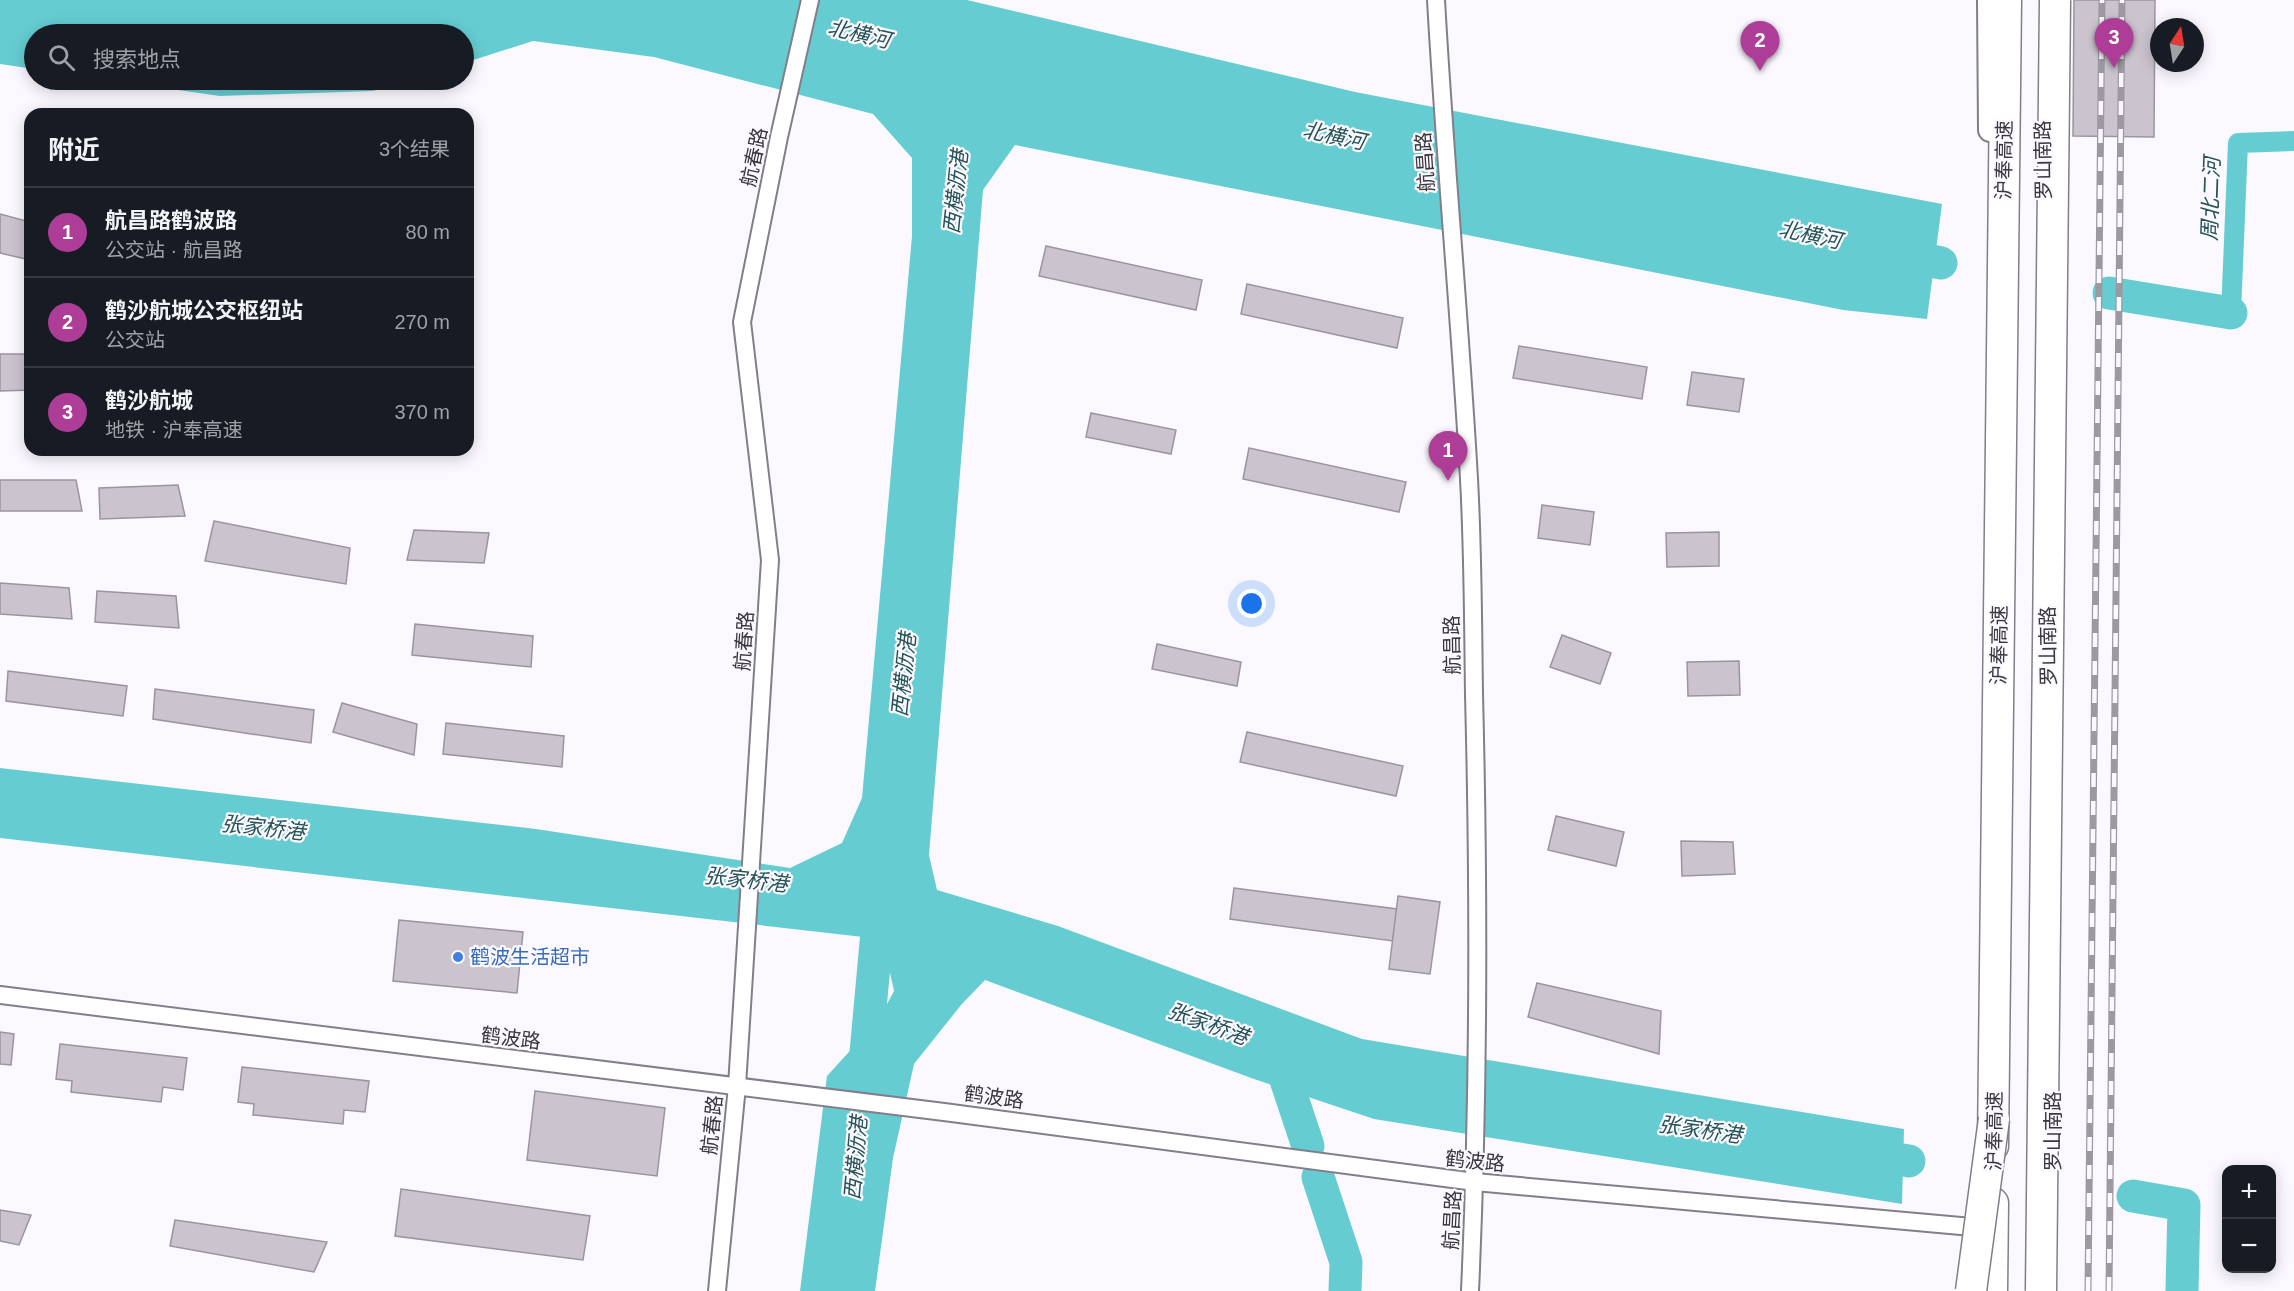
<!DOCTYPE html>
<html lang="zh">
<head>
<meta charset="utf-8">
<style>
  body { margin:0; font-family:Helvetica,"Noto Sans SC",sans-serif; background:#242831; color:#f1f3f6 }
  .controls { position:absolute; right:18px; bottom:18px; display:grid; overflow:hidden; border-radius:12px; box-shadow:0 3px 15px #0003 }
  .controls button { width:54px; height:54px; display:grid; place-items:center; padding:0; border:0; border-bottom:2px solid #363941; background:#171b24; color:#f1f3f6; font:30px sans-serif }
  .compass { position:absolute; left:2150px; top:18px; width:54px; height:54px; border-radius:50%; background:#171b24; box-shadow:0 3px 15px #0003; rotate:12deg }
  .you { position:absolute; left:1252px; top:604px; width:21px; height:21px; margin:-15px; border:4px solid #fff; border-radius:50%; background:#1a73e8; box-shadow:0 0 0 9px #1a73e833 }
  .badge { display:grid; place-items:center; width:39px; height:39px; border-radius:50%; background:#ae3d98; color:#fff; font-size:20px; font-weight:700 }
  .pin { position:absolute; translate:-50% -50px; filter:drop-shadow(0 2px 3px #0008) }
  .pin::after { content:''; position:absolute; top:32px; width:21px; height:18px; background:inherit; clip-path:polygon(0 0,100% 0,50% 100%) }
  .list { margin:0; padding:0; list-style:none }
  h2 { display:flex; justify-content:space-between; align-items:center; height:78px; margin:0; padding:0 24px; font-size:26px }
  h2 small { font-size:20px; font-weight:400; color:#9ea1a6 }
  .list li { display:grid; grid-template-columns:39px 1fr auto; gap:18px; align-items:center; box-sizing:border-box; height:90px; padding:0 24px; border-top:2px solid #363941 }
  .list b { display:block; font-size:22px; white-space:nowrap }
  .list p { margin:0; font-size:20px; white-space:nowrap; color:#9ea1a6 }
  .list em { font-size:20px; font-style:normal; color:#9ea1a6 }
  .icon { flex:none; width:33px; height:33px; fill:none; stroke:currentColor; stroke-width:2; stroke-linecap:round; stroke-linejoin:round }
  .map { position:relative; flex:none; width:2294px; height:1291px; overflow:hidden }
  .search { position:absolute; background:#171b24; box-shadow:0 3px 15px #0003; left:24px; top:24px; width:450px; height:66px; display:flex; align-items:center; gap:15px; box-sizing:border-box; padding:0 21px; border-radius:33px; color:#9ea1a6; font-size:22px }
  .panel { position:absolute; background:#171b24; box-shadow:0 3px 15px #0003; left:24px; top:108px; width:450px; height:348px; border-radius:18px }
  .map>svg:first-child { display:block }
  .water { fill:#65cdd2 }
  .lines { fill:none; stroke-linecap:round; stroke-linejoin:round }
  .canal { stroke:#65cdd2; stroke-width:20 }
  .river { stroke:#65cdd2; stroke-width:33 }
  .building { fill:#cbc4cf; stroke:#9b949f; stroke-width:1.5 }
  .minor-casing { stroke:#827e8a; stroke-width:20 }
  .secondary-casing { stroke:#827e8a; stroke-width:26 }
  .motorway-casing { stroke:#827e8a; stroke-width:33 }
  .minor { stroke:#fff; stroke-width:16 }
  .secondary { stroke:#fff; stroke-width:22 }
  .motorway { stroke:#fff; stroke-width:30 }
  .rail-casing { stroke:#9c9a9f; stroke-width:7 }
  .rail { stroke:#fbf9ff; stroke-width:4.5; stroke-dasharray:14; stroke-linecap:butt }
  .motorway-bridge-casing { stroke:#827e8a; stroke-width:33; stroke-linecap:butt }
  .motorway-bridge { stroke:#fff; stroke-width:30 }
  .shop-dot { fill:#3f7fe0; stroke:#fbf9ff; stroke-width:2 }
  .labels { text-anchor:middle; stroke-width:4.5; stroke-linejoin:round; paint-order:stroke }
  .street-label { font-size:20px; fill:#39373c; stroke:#fbf9ff }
  .shop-label { font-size:20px; fill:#366cbe; stroke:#fbf9ff; text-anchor:start }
  .water-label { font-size:21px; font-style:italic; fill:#255356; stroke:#fbf9ff }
</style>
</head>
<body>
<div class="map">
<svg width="2294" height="1291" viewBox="0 0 2294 1291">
  <rect width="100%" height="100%" fill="#fbf9ff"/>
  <!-- water -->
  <g class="water">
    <polygon points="0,0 967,0 1355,92 1942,204 1927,319 1843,310 1015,145 983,190 929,855 937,890 1058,926 1362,1039 1904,1129 1902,1204 1374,1119 1254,1079 985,980 961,1005 914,1064 893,1158 875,1291 800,1291 827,1076 879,1019 894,991 886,955 872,938 0,838 0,768 536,829 790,868 842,843 862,798 912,236 912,158 873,114 654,57 533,41 464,63 464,34 34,34 34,69 0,64"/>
    <polygon points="108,80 411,80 373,91 220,96"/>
  </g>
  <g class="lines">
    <!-- canal -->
    <polyline class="canal" points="2231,313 2238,143 2294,141"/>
    <!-- river -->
    <g class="river">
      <polyline points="1889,252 1941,263"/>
      <polyline points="2109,293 2231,313"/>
      <polyline points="1276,1050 1308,1146"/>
      <polyline points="864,1075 880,899"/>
      <polyline points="1859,1153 1909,1161"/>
      <polyline points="1318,1177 1346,1262 1345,1291"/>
      <polyline points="2133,1196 2184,1205 2182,1291"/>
    </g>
  </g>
  <!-- building -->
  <g class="building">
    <polygon points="2074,0 2155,0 2154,137 2073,136"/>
    <polygon points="0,214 30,222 30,260 0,253"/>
    <polygon points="1046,246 1202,280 1196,310 1039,276"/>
    <polygon points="1247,284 1403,318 1397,348 1241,314"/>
    <polygon points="1519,346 1647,367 1642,399 1513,378"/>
    <polygon points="0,354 30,354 30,390 0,391"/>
    <polygon points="1692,372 1744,379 1739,412 1687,405"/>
    <polygon points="1091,413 1176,430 1171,454 1086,437"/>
    <polygon points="1249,448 1406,482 1399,512 1243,479"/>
    <polygon points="0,480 76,480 82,511 0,511"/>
    <polygon points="178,485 185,516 100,519 99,488"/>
    <polygon points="1542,505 1594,512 1590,545 1538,538"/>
    <polygon points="214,521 350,548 346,584 205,561"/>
    <polygon points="414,530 489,533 484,563 407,560"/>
    <polygon points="1719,532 1719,566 1667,567 1666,533"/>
    <polygon points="0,583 69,588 72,619 0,614"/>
    <polygon points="97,591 176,596 179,628 95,622"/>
    <polygon points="415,624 533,636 531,667 412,655"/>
    <polygon points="1562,635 1611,653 1600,684 1550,667"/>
    <polygon points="1157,644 1241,662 1237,686 1152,669"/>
    <polygon points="1739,661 1740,695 1688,696 1687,662"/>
    <polygon points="8,671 127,686 123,716 6,701"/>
    <polygon points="155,689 314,710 311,743 153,719"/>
    <polygon points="342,703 417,724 414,755 333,732"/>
    <polygon points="446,723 564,736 562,767 443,754"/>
    <polygon points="1247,732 1403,766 1396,796 1240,762"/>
    <polygon points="1556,816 1624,832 1616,866 1548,850"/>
    <polygon points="1681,841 1733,842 1735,874 1682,876"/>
    <polygon points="1234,888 1397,909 1393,941 1230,919"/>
    <polygon points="1398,896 1440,902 1430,974 1389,969"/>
    <polygon points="399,920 523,932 517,993 393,981"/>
    <polygon points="1537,983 1661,1011 1659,1054 1528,1017"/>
    <polygon points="0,1032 14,1034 11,1065 0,1064"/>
    <polygon points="60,1044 187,1058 183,1090 163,1087 161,1102 71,1092 72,1081 56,1079"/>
    <polygon points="242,1067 369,1081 365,1112 344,1110 343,1124 253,1115 254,1104 238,1102"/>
    <polygon points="535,1091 665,1108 657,1176 527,1160"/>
    <polygon points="401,1189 590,1216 583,1260 395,1236"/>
    <polygon points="0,1210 31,1215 19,1245 0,1241"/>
    <polygon points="175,1220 327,1242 314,1272 170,1246"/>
  </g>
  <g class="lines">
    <!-- minor casing -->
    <g class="minor-casing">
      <g id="minor">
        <path d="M1436,0C1445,160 1460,320 1469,479C1473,551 1473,622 1474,694C1479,893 1479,1092 1470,1291"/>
        <polyline points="0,995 944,1112 1475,1182 1983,1228"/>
        <polyline points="717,1291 737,1086 770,560 742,322 779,137 810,0"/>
      </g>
    </g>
    <!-- secondary casing -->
    <g class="secondary-casing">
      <polyline id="secondary" points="1989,0 1990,130"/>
    </g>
    <!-- motorway casing -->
    <g class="motorway-casing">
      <g id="motorway">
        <polyline points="1993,1146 2006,0"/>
        <polyline points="1992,1291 1993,1203"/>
      </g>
    </g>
    <!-- minor -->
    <use href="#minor" class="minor"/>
    <!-- secondary -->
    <use href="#secondary" class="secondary"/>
    <!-- motorway -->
    <use href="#motorway" class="motorway"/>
    <!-- rail casing -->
    <g class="rail-casing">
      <g id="rail">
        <polyline points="2088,1291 2102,0"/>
        <polyline points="2109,1291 2122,0"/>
      </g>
    </g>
    <!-- rail -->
    <use href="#rail" class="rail"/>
    <!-- motorway-bridge casing -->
    <g class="motorway-bridge-casing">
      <g id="motorway-bridge">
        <polyline points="1971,1291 1994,1119"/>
        <polyline points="2041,1291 2055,0"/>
      </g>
    </g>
    <!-- motorway-bridge -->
    <use href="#motorway-bridge" class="motorway-bridge"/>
  </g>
  <!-- markers -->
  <circle class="shop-dot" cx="458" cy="957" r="6"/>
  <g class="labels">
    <!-- street labels -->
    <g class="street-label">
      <text transform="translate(754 157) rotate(-78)" y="7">航春路</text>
      <text transform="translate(2004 160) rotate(-89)" y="7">沪奉高速</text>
      <text transform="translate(2043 160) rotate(-91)" y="7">罗山南路</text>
      <text transform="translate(1425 162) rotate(-94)" y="7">航昌路</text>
      <text transform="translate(744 641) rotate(-86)" y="7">航春路</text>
      <text transform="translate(1452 645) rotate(-91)" y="7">航昌路</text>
      <text transform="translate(1999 645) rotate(-89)" y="7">沪奉高速</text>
      <text transform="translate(2048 646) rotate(-91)" y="7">罗山南路</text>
      <text transform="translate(511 1038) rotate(7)" y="7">鹤波路</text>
      <text transform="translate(994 1097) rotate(8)" y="7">鹤波路</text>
      <text transform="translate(712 1125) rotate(-84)" y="7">航春路</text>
      <text transform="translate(1994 1131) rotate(-89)" y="7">沪奉高速</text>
      <text transform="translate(2053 1131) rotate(-90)" y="7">罗山南路</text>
      <text transform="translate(1475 1161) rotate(6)" y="7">鹤波路</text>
      <text transform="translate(1452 1220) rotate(-87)" y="7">航昌路</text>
    </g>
    <!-- shop labels -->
    <g class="shop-label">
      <text x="470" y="964">鹤波生活超市</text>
    </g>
    <!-- water labels -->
    <g class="water-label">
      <text transform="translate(859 34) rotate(13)" y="7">北横河</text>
      <text transform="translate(1334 136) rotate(12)" y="7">北横河</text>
      <text transform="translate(956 192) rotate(-84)" y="7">西横沥港</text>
      <text transform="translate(2211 199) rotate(-88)" y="7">周北二河</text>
      <text transform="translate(1810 235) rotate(12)" y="7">北横河</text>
      <text transform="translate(904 675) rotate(-84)" y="7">西横沥港</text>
      <text transform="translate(263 828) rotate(6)" y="7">张家桥港</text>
      <text transform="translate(746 880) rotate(6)" y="7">张家桥港</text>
      <text transform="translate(1208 1024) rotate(20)" y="7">张家桥港</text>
      <text transform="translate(1700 1130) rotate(8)" y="7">张家桥港</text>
      <text transform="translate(856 1158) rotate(-85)" y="7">西横沥港</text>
    </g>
  </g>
</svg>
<div class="controls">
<button>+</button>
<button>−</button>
</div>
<svg class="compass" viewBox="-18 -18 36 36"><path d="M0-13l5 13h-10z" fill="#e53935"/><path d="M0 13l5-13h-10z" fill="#9ea1a6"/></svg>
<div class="you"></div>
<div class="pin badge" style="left:1448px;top:481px">1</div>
<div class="pin badge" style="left:1760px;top:71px">2</div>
<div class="pin badge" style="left:2114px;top:68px">3</div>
<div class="search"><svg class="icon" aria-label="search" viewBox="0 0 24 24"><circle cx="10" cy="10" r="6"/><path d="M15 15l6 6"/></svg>搜索地点</div>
<section class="panel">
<h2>附近<small>3个结果</small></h2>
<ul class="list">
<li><span class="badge">1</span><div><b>航昌路鹤波路</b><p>公交站 · 航昌路</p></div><em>80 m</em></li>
<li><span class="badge">2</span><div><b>鹤沙航城公交枢纽站</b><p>公交站</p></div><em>270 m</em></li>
<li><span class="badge">3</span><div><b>鹤沙航城</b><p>地铁 · 沪奉高速</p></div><em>370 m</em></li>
</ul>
</section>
</div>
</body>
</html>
